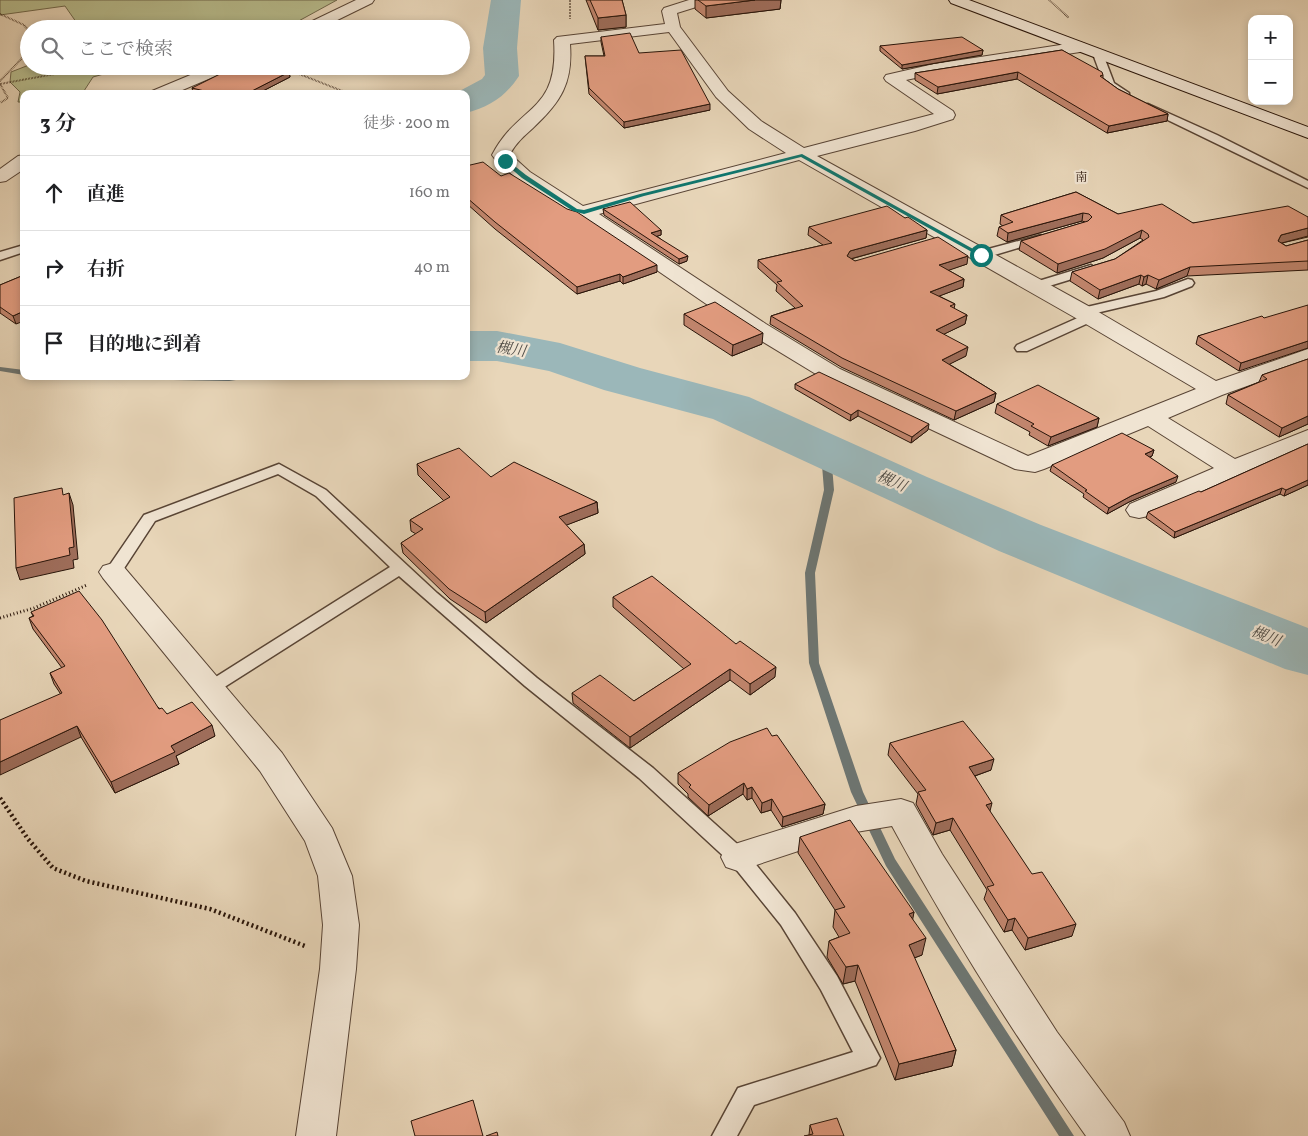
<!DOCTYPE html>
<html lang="ja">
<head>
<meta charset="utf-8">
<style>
  body { margin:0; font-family:Vollkorn,"Noto Serif JP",serif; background:#f2f2f2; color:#202124 }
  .controls { position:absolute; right:15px; top:15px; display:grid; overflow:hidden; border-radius:10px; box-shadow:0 2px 8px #0003 }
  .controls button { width:45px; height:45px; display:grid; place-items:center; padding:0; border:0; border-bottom:1px solid #e0e0e0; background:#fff; color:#202124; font:25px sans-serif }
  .stop { position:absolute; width:15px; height:15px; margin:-11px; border:4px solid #0f766e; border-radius:50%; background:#fff }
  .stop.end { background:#0f766e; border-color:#fff; box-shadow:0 1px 5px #0008 }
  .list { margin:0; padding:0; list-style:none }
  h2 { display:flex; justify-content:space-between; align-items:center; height:65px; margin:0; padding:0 20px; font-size:21px }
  h2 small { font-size:16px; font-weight:400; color:#757577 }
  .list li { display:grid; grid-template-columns:32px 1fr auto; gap:15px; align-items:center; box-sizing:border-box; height:75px; padding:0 20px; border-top:1px solid #e0e0e0 }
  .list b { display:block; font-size:19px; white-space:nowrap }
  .list em { font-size:16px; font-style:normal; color:#757577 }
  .icon { flex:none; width:28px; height:28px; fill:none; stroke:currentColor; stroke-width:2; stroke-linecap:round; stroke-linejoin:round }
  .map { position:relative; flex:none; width:1308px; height:1136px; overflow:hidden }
  .search { position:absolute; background:#fff; box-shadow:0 2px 8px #0003; left:20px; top:20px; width:450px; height:55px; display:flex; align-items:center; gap:12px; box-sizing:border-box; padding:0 18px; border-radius:28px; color:#757577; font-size:19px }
  .panel { position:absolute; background:#fff; box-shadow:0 2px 8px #0003; left:20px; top:90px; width:450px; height:290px; border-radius:10px }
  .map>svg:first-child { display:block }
  .green { fill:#b8bd8e; stroke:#70684c }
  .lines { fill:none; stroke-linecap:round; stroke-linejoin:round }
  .stream { fill:#6d7673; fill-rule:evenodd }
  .river { fill:#9bb7b9; fill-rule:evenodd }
  .lane-casing { stroke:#584435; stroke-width:3 }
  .street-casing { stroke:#584435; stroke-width:2 }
  .secondary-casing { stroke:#281409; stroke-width:2 }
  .path-far2 { stroke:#281409; stroke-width:2; stroke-dasharray:0.5 1; stroke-linecap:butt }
  .path-far1 { stroke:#281409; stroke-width:3; stroke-dasharray:1 2.5; stroke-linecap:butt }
  .path { stroke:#281409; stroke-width:4.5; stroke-dasharray:2 3; stroke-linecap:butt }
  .lane { fill:#f0e4d2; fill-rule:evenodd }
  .street { fill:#f0e4d2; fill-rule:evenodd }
  .secondary { fill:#f0e4d2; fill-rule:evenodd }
  .wall { fill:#c2866e; stroke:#281409 }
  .shaded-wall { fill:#9e6d5a; stroke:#281409 }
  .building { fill:#e29c80; stroke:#281409 }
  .route { fill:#0f766e }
  .labels { text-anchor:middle; stroke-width:4.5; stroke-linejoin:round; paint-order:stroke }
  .far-neighbourhood-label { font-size:12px; fill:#281409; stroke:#f0e4d2 }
  .water-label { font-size:15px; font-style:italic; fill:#504d47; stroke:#f0e4d2 }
</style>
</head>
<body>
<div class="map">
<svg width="1308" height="1136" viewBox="0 0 1308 1136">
  <rect width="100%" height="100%" fill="#e8d6b9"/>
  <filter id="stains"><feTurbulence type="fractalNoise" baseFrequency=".004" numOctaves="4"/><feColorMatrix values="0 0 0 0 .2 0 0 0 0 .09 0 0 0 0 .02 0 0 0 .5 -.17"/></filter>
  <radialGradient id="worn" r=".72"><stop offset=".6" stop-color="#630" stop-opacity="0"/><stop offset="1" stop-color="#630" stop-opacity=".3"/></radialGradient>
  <!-- green -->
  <g class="green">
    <polygon points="0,0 337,0 284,29 81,29 65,6 0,15"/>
    <polygon points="29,65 29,66 132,66 93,77 82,94 24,94 24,102 18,102 20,92 10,82 11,72"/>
  </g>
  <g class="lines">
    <!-- stream -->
    <g class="stream">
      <polygon points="0,367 24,370 24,375 0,371"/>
      <path d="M39,376H69C62,380 46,380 39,376Z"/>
      <polygon points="113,376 247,376 243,379 229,381 117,379"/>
      <polygon points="826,450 831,453 834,490 815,573 819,663 863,792 895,859 1074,1136 1059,1136 886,866 851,792 809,663 805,573 824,490 821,453"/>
    </g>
    <!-- river -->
    <g class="river">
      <path d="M491,0H521L517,48L519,76C506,96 490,107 466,113V94H454L482,79L485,75L483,48Z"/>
      <polygon points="466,331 497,331 560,343 640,368 749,397 927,477 1041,525 1308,628 1308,675 1285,669 999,551 713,419 604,390 549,371 497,361 466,361"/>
    </g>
    <!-- lane casing -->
    <g class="lane-casing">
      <g id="lane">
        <path d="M1098,51L1103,54L1114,83L1129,93V97C1107,101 1099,69 1093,54Z"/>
        <polygon points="1148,104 1217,135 1308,181 1308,188 1145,109 1145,105"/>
        <polygon points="1041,235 1047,238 1045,240 981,259 975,255 977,252"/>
        <polygon points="24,245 24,252 0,260 0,252"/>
        <polygon points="1091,265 1097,269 1095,272 1036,290 1030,286 1032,283"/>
        <polygon points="1188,279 1192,280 1194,283 1192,286 1164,297 1092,314 1096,317 1095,320 1027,351 1017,351 1015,348 1017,345 1082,316 1078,315 1076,312 1078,309 1156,291"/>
        <polygon points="279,464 326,490 437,593 537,678 653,768 745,851 795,913 837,976 880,1058 876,1065 754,1105 737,1136 712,1136 738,1088 853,1052 821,990 781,925 731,863 639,778 525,686 399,576 215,693 209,695 203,693 200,689 203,685 390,567 316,496 278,474 155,521 119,576 113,577 107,576 105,572 144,515"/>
      </g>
    </g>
    <!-- street casing -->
    <g class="street-casing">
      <g id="street">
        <polygon points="356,0 374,0 372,3 319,29 300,29 302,26"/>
        <path d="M689,0H711L709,3L677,13L680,27L728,91L761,121L804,148L934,114L886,81L884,78L886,75L934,64L1080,42L1085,44L1088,47L1085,50L1080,52L934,74L906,80L953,111L955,115L953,119L915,131L817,156L1090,307L1216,381L1308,349V364L1222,395L1168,418L1235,459L1308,430V446L1148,516L1139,518L1130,516L1126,510L1130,504L1214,468L1148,426L1044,469L1035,472L1015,469L824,379L750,334L578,216L568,214L518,180L495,159L492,155C519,103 559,114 554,40L557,37L665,24L662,11L664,8ZM669,32L716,97L749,129L786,153L583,206L530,172L510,154C516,143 524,136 533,128C561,102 573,83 570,44ZM799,160L1074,317L1196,389L1028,456L840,369L766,324L599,214Z"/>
        <polygon points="212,66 234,66 232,69 173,94 150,94 152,91"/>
        <polygon points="24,155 24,169 6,181 0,182 0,169 18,156"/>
        <polygon points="113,563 123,566 282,753 332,828 352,876 359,925 356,969 336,1136 296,1136 320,969 323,925 318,876 305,841 260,771 103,578 99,572 103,566"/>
        <path d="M901,799L913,803L942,854L1057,1032L1124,1122L1130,1136H1086C1015,1037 950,933 892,826L856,832L738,871L726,867L721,857L726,847L738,843L856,806Z"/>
      </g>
    </g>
    <!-- secondary casing -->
    <g class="secondary-casing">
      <polygon id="secondary" points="949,0 969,0 1308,127 1308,138 951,3"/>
    </g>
    <!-- path-far2 -->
    <g class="path-far2">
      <polyline points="570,0 570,19"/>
      <polyline points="1049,0 1069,18"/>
      <polyline points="0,14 24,25 29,31"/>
      <polyline points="279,66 350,94"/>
      <polyline points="0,81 29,51"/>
      <polyline points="0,84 98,66"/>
      <polyline points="0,84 8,98 0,103"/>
    </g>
    <!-- path-far1 -->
    <polyline class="path-far1" points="0,618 34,608 87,585"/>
    <!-- path -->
    <polyline class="path" points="0,798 28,839 53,868 86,881 210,909 305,946"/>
    <!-- lane -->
    <use href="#lane" class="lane"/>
    <!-- street -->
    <use href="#street" class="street"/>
    <!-- secondary -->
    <use href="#secondary" class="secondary"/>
  </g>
  <!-- wall -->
  <g class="wall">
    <polygon points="586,0 623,0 622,0 626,15 626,27 598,30"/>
    <polygon points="695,0 781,0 780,9 706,18 695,9"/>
    <polygon points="601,37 639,53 710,110 624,128 589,94 585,56 604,56 601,42"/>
    <polygon points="880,46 983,50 982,55 902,69 880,51"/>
    <polygon points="1062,50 1103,75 1103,78 1118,89 1168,114 1167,121 1107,133 1017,79 937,94 915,80 915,73"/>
    <polygon points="289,72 290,77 257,94 199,94 193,92 192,88"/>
    <polygon points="466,166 501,176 657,272 623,284 620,281 577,294 495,229 466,203"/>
    <polygon points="1076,192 1118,214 1193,223 1308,217 1308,237 1282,243 1286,246 1308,240 1308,270 1187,276 1156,289 1146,284 1142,286 1139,284 1098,299 1070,281 1072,272 1115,259 1143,240 1140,238 1103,258 1057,273 1019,250 1021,241 1085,222 1082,221 1007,242 997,236 999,227 1003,226 1000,224 1001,215"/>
    <polygon points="603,209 661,230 661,235 657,236 687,261 679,264 604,215"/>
    <polygon points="905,218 927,230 926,238 851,259 855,261 967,264 948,270 964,279 963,287 939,296 955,304 954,309 967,315 965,324 944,334 966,356 949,364 996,393 994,402 954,420 841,367 770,324 771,316 795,308 776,291 777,285 758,268 758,260 823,245 808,235 809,227"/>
    <polygon points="24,275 16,324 0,313 0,285"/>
    <polygon points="684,314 762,344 732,356 684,325"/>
    <polygon points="1264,318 1239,371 1196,344 1198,336"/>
    <polygon points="1308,359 1308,424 1279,437 1226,404 1228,395 1259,382 1262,375"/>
    <polygon points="795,384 928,430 911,443 858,416 850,421 795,389"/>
    <polygon points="997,404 1099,418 1097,427 1048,446 1029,435 1030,432 995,413"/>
    <polygon points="1308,444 1308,485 1284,496 1280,494 1174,538 1146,518 1148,512 1201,492"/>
    <polygon points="1154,450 1152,456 1150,457 1176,482 1129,502 1107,514 1083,497 1084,494 1050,471 1052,465"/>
    <polygon points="417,464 491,477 597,502 598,513 566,525 584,544 585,554 486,623 450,599 403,553 401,543 416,534 411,531 410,520 444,501 418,475"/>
    <polygon points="613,597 775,677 750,695 730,680 630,748 573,703 572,693 634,701 684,669 613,607"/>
    <polygon points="31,612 167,714 215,736 176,756 179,764 115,793 81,737 60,693 54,684 50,673 62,668 33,629 29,618 33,616"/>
    <polygon points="772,736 825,804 823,814 782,827 771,810 761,813 752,798 747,800 743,794 708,816 688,797 688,794 678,784 678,773"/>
    <polygon points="890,743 991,770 975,776 990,812 1072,936 1025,950 1012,930 1004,932 984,899 987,890 950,830 933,835 916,804 918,794 888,755"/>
    <polygon points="800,837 914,912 912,919 922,955 914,958 956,1050 952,1066 895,1080 855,981 843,984 827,957 829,941 839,937 833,927 835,910 798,853"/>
    <polygon points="810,1125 844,1136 809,1135"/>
  </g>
  <!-- shaded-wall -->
  <g class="shaded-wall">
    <polygon points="755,0 781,0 780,9 706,18 706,6"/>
    <polygon points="626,15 626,27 598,30 598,18"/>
    <polygon points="983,50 982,55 902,69 902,65"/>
    <polygon points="289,72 290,77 257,94 246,94"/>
    <polygon points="1018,72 1017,79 937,94 938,87"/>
    <polygon points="710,104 710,110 624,128 624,122"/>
    <polygon points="1168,114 1167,121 1107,133 1109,126"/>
    <polygon points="1083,213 1082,221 1007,242 1008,233"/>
    <polygon points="1308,228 1308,236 1278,244 1278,241 1281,235"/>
    <polygon points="661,230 661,235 651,238 651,233"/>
    <polygon points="927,230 926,238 850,259 847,256 850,251"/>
    <polygon points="1142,230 1140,238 1103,258 1057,273 1058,264"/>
    <polygon points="688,256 687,261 679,264 679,259"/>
    <polygon points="968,256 967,264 938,274 939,265"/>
    <polygon points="657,265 657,272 623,284 623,277"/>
    <polygon points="1190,267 1187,276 1156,289 1159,280"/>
    <polygon points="620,274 620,281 577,294 577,287"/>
    <polygon points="1141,275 1139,284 1098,299 1100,290"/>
    <polygon points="1148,275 1146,284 1142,286 1144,277"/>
    <polygon points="964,279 963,287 929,300 930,292"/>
    <polygon points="24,311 24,321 16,324 13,316"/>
    <polygon points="967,315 965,324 934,339 936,330"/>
    <polygon points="763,333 762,344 732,356 733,345"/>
    <polygon points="1308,341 1308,348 1239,371 1241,363"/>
    <polygon points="968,347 966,356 940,369 942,360"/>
    <polygon points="996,393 994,402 954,420 956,411"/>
    <polygon points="858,410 858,416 850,421 851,415"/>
    <polygon points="1308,416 1308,424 1279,437 1282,428"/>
    <polygon points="1099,418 1097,427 1048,446 1051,437"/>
    <polygon points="929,424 928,430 911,443 912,437"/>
    <polygon points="1154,450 1152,456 1143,460 1145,454"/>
    <polygon points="1178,476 1176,482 1129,502 1107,514 1109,508 1131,496"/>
    <polygon points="1308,480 1308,485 1284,496 1286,490"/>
    <polygon points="1282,488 1280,494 1174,538 1175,532"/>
    <polygon points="69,493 73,505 78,559 73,560 74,568 20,580 16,568 69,548"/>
    <polygon points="597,502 598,513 559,528 559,517"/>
    <polygon points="584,544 585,554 486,623 485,612"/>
    <polygon points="776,667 775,677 750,695 750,684"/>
    <polygon points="730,669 730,680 630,748 630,737"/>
    <polygon points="212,725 215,736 176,756 179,764 115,793 111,782 171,746"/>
    <polygon points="77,726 81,737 0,775 0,762"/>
    <polygon points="994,759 991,770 966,779 969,767"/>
    <polygon points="744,783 743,794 708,816 709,805"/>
    <polygon points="752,787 752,798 747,800 747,789"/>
    <polygon points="772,799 771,810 761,813 762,803"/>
    <polygon points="992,803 989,815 986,805"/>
    <polygon points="825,804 823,814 782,827 783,817"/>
    <polygon points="953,818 950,830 933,835 936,823"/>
    <polygon points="914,912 911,929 909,914"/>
    <polygon points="1015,918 1012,930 1004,932 1008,920"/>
    <polygon points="1076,924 1072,936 1025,950 1028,938"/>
    <polygon points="926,938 922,955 906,961 909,945"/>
    <polygon points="858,965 855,981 843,984 846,967"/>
    <polygon points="956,1050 952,1066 895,1080 899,1064"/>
  </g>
  <!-- building -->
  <g class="building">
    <polygon points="590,0 622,0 626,15 598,18"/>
    <polygon points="698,0 755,0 706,6"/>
    <polygon points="630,33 639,53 681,50 710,104 624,122 589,88 585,56 605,56 601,37"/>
    <polygon points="962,37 983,50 902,65 880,46"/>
    <polygon points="1062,50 1102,72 1103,75 1100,76 1118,89 1168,114 1109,126 1018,72 938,87 915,73"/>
    <polygon points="236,66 263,66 289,72 246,94 217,94 192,88"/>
    <polygon points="483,162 501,176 509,173 567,209 577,212 657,265 623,277 620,274 577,287 495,222 466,197 466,166"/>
    <polygon points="1076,192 1118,214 1162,204 1193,223 1288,206 1308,217 1308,228 1281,235 1278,241 1286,246 1308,240 1308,261 1190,267 1159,280 1148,275 1144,277 1141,275 1100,290 1072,272 1115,259 1149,237 1148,234 1142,230 1105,249 1058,264 1021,241 1088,221 1092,217 1089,214 1083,213 1008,233 999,227 1013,222 1001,215"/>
    <polygon points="630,202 661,230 651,233 688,256 679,259 603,209"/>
    <polygon points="887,206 905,218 908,217 927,230 850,251 847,256 855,261 938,237 968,256 939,265 964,279 930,292 955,304 950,306 967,315 936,330 968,347 942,360 996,393 956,411 842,358 771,316 803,306 777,282 782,281 758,260 832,243 809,227"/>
    <polygon points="24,275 24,311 13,316 0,307 0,285"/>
    <polygon points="715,302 763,333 733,345 684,314"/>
    <polygon points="1308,305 1308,341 1241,363 1198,336 1262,316 1264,318"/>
    <polygon points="1308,359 1308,416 1282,428 1228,395 1267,379 1262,375"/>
    <polygon points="819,372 929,424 912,437 858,410 851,415 795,384"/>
    <polygon points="1038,385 1099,418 1051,437 1031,426 1034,424 997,404"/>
    <polygon points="1122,433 1154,450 1145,454 1178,476 1131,496 1109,508 1085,491 1087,490 1052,465"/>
    <polygon points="1308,444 1308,480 1286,490 1282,488 1175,532 1148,512 1199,491 1201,492"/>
    <polygon points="459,448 491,477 514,462 597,502 559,517 584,544 485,612 449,589 401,543 423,529 410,520 450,497 417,464"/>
    <polygon points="62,488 63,495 69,493 74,547 69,548 70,555 16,568 14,498"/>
    <polygon points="652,576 736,644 740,641 776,667 750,684 730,669 630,737 572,693 600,675 634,701 691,664 613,597"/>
    <polygon points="79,591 102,620 159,709 162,708 167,714 192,702 212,725 171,746 175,752 111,782 77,726 0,762 0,720 62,693 50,673 65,666 29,618 34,616 31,612"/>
    <polygon points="963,721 994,759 969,767 992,803 986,805 1032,874 1042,872 1076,924 1028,938 1015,918 1008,920 987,887 994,885 953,818 936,823 918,792 926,790 890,743"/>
    <polygon points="767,728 772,736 777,735 825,804 783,817 772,799 762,803 752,787 747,789 744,783 709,805 689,787 691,785 678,773 730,742"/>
    <polygon points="850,820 914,912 909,914 926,938 909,945 956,1050 899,1064 858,965 846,967 829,941 850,933 835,910 845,907 800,837"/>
    <polygon points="473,1100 483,1136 415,1136 411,1121"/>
    <polygon points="837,1118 844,1136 804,1136 813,1134 810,1125"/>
    <polygon points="497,1132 498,1136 486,1136"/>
  </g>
  <!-- route -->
  <polygon class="route" points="802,154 984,255 979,256 801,157 644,196 584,214 573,211 522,178 502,161 507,160 526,175 577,209 584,210 640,194"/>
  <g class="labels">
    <!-- far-neighbourhood labels -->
    <g class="far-neighbourhood-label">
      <text x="1081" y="181">南</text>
    </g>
    <!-- water labels -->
    <g class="water-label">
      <text transform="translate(511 349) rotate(9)" y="5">槻川</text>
      <text transform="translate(892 481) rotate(24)" y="5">槻川</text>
      <text transform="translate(1266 636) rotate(22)" y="5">槻川</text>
    </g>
  </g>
  <rect width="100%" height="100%" filter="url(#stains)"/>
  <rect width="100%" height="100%" fill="url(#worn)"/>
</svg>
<div class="controls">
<button>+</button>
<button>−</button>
</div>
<div class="stop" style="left:981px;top:255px"></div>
<div class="stop end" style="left:505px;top:161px"></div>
<div class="search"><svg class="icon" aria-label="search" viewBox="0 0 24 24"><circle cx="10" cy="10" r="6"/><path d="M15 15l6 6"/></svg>ここで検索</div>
<section class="panel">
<h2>3 分<small>徒歩 · 200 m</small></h2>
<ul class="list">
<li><svg class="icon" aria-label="ahead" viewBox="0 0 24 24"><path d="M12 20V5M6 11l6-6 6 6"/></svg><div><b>直進</b></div><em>160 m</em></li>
<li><svg class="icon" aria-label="right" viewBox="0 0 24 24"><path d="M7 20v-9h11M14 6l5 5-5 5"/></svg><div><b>右折</b></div><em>40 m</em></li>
<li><svg class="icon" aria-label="arrive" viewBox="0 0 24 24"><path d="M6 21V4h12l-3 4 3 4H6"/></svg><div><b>目的地に到着</b></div></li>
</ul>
</section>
</div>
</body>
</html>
